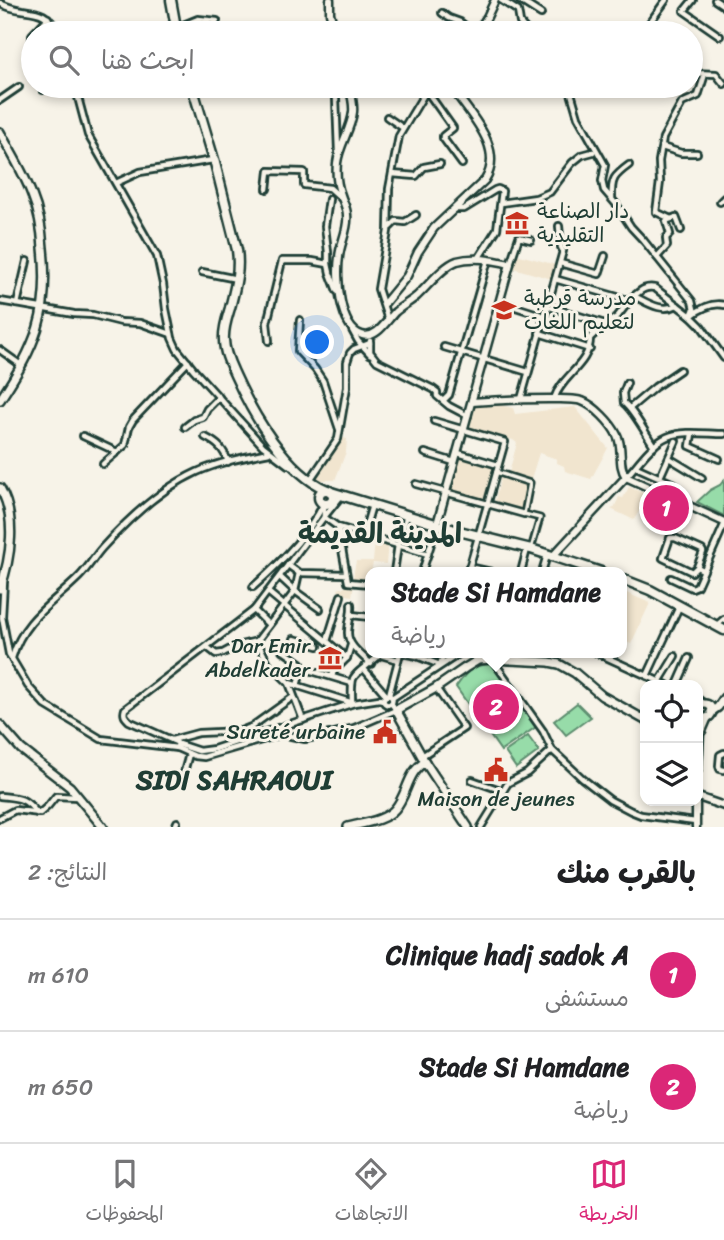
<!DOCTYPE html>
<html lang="ar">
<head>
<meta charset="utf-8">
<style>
  body { margin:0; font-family:Sriracha,"Playpen Sans Arabic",sans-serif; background:#f6f6f6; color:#202124; direction:rtl }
  .controls { position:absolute; right:21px; bottom:21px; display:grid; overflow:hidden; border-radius:14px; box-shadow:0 4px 10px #0003 }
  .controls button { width:63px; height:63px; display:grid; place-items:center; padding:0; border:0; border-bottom:2px solid #e0e0e0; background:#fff; color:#202124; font:35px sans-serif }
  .you { position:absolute; left:318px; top:343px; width:24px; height:24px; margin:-18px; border:5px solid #fff; border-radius:50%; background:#1a73e8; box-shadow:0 0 0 10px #1a73e833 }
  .badge { display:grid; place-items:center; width:46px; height:46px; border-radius:50%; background:#db2777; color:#fff; font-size:23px; font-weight:700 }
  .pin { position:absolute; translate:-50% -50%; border:4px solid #fff; box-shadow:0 2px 7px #0006 }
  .popup { position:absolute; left:365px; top:567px; width:262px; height:91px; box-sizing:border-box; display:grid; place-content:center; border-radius:14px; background:#fff; filter:drop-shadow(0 2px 5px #0005); font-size:23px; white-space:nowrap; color:#757577 }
  .popup b { font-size:26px; color:#202124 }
  .popup::after { content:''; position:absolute; left:50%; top:100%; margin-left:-14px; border:14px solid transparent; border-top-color:#fff }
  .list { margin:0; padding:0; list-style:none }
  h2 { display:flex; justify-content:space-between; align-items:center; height:91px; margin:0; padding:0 28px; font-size:30px }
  h2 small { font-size:23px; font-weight:400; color:#757577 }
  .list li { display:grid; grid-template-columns:46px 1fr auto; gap:21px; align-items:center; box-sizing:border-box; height:112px; padding:0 28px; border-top:2px solid #e0e0e0 }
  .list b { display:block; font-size:26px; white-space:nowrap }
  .list p { margin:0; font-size:23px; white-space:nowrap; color:#757577 }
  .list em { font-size:23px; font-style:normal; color:#757577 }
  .icon { flex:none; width:38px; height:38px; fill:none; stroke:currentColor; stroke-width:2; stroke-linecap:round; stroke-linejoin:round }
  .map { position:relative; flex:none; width:724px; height:827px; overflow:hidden; direction:ltr }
  .search { position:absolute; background:#fff; box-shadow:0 4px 10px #0003; left:21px; right:21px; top:21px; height:77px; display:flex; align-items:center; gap:18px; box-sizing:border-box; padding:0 24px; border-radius:38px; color:#757577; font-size:26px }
  .sheet { height:315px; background:#fff }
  nav { display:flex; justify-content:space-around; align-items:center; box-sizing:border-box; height:98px; border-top:2px solid #e0e0e0; background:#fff; font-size:19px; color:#757577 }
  nav a { display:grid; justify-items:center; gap:4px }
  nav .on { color:#db2777 }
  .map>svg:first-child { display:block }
  .built { fill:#f1e5cf }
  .green { fill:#97dca9; stroke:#5b8c6e; stroke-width:2 }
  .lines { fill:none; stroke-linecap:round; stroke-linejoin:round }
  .pedestrian-casing { stroke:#1f3d34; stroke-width:9 }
  .minor-casing { stroke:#1f3d34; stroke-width:10 }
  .tertiary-casing { stroke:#1f3d34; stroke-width:11 }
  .secondary-casing { stroke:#1f3d34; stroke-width:12 }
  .primary-casing { stroke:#1f3d34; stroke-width:13 }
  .pedestrian { stroke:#f7f3e8; stroke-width:3.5 }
  .minor { stroke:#f7f3e8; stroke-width:4.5 }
  .tertiary { stroke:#f7f3e8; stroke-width:6 }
  .secondary { stroke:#f7f3e8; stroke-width:7 }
  .primary { stroke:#f7f3e8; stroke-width:8 }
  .labels { text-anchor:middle; stroke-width:6; stroke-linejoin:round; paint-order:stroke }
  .poi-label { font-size:21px; fill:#1f3d34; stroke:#f7f3e8; text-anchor:start }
  .district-label { font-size:28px; font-weight:bold; fill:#1f3d34; stroke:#f7f3e8 }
</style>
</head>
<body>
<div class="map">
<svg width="724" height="827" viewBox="0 0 724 827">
  <rect width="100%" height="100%" fill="#f7f3e8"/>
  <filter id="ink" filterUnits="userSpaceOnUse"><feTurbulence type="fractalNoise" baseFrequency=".0143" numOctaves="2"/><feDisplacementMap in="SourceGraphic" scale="14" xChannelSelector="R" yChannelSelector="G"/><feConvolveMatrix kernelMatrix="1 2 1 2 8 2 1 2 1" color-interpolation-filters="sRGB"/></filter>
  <g filter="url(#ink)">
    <!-- built -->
    <g class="built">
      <polygon points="516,254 556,265 552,279 513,268"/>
      <polygon points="490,403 513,408 515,414 575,407 608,448 591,479 565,471 564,466 557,463 557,459 539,453 531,479 509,473 517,443 513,440 472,428 468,422 473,404"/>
      <polygon points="343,438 347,439 346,452 335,480 317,480 316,475"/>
      <polygon points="460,457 499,469 489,503 449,492"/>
      <polygon points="501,477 527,485 521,511 494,504"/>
      <polygon points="629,487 648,495 634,520 611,509 614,508 619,497 623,498"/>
      <polygon points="375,541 388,543 386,564 373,563 371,572 370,572 370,585 354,584 352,596 341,594 338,589 349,586 352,582 356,561 373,561"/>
      <polygon points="622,591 650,603 631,644 622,640"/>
    </g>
    <!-- green -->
    <g class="green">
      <polygon points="724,480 724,516 697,502 710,490 720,485"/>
      <path d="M487,664L493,665L536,727L501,751L456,687C466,673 469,667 487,664Z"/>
      <polygon points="577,703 591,717 566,735 554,721"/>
      <polygon points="528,736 539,751 516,768 505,752"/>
    </g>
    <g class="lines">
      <!-- pedestrian casing -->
      <g class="pedestrian-casing">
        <polyline id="pedestrian" points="496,472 530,483 524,514 540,518 531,549"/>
      </g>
      <!-- minor casing -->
      <g class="minor-casing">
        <g id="minor">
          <polyline points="501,0 518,11 520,23 529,33"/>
          <polyline points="519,0 541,14"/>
          <polyline points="693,0 684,11 720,36"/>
          <polyline points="715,0 724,6"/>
          <path d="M0,3C22,17 46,2 57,33"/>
          <polyline points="442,13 449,18 460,22 474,33"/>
          <polyline points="176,28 198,19 217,21"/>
          <polyline points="140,33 175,25"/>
          <polyline points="639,33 648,25 666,0"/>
          <polyline points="33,49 32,35 48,18"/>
          <polyline points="691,73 716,74 724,84"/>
          <polyline points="42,86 43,90"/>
          <polyline points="75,86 88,135 157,256 163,284 166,309 172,338 177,349 194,370 263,446 288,465"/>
          <polyline points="334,86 336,98 338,151"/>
          <path d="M569,86L578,117L605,165L602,181L604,190L616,204L631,227L644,241L692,301L694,309L691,316C700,309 712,302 724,305"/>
          <polyline points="61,90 75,86"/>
          <polyline points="426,90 453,128 443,136 443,138 462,164"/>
          <polyline points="0,100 19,87"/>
          <polyline points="387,117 403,128"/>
          <polyline points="662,147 681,153 697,153"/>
          <polyline points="392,174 416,176 424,167 440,164"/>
          <polyline points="116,183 140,172 213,160"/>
          <polyline points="267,189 269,171 304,172 304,185 330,188 341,198"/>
          <path d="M612,198C611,179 614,176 629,165"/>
          <polyline points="329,199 325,226 328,252 328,264 330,273 337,291"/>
          <polyline points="720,202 724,198"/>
          <polyline points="501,203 536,198 550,192 572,163 582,155 593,152"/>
          <polyline points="455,209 464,209 495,190 498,189 502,191 497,229 478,259"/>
          <polyline points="671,219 656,212 660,182 659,161 663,138 682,103 698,96 705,74"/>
          <polyline points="390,227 396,221 405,222 416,215"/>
          <polyline points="657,257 667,246 666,238 670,234 666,221 676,217 681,230"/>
          <polyline points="560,263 599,274 605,256"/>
          <polyline points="510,264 519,237 531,240"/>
          <polyline points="202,272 237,279"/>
          <path d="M555,279L628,300C638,295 642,285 655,288L691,316L701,326L724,358"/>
          <path d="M634,296C648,303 662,313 677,305"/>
          <polyline points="0,301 74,314 93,315 121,322 140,323 171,334"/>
          <polyline points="500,302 544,316"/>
          <polyline points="17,304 27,261"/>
          <polyline points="547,306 605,324"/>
          <polyline points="300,320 298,351 315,369 323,381 339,429"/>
          <polyline points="388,320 378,289 388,231 389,189 399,136 429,86"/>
          <polyline points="352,330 358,341 370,354"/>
          <polyline points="539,333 590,349"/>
          <polyline points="269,341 267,323 282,261 312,261 328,264"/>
          <polyline points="370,341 370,352 377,361 433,389 437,392 437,396 449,406 468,416"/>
          <polyline points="444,347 528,372"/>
          <polyline points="0,350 21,365"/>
          <path d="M627,383L623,393L624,403C634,411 646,434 654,446"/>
          <polyline points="521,399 563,251 561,247 559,226"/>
          <path d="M554,399C562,375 590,365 590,338L605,324L617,317L630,300"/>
          <polyline points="444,400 449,395 488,260"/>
          <polyline points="630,408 655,387 680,370"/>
          <polyline points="434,421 505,442 468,572"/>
          <polyline points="185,427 194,420 203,417 207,409 219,397"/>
          <polyline points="692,434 690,446 719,459"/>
          <polyline points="83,436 117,452"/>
          <path d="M205,437C217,443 224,449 228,462"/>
          <polyline points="425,453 454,462"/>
          <polyline points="458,453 498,465"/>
          <polyline points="669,458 702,478"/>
          <polyline points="103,464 125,445 129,427 133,420 188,362"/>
          <polyline points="636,467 674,484"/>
          <path d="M626,477C638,464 651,444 667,437C684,430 706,434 724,434"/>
          <polyline points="660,477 676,441"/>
          <polyline points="310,480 338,439 347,387 347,362 350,353 354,349 370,343"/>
          <polyline points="416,484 524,514"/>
          <polyline points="341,496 324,517 338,527 428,554"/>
          <polyline points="338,527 348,582 370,584"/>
          <polyline points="363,536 372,505"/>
          <polyline points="288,565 299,573 346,574"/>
          <polyline points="469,567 491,572"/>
          <polyline points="697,567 703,552 702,550 675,538 670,538 663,558 692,572 697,567 703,570"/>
          <polyline points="394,572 398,545 407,515"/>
          <polyline points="422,572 437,525"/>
          <polyline points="521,572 527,549"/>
          <polyline points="542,572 547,555"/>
          <polyline points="280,577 295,591 320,609"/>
          <polyline points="671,578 692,588 697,586 724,525"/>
          <path d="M4,581L2,617L9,654L28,686L45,705L101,739L177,748L178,744L176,742L129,721C125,717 123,715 125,709L254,610L324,517V504"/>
          <path d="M253,587C277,566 309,534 323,505"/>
          <polyline points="268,592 347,658"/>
          <path d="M351,604C352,614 348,623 348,633C348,646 362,655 371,664"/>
          <polyline points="254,610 268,624"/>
          <polyline points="352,615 370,617"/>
          <polyline points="717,625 724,619"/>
          <polyline points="294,639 318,646"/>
          <polyline points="257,641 295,591 299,573"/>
          <polyline points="327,641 341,596"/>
          <polyline points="207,647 216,654 223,653 236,646 257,641 268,663 289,683 303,720"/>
          <polyline points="282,650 301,663 302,668"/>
          <polyline points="402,653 417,656 440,665 444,653"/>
          <polyline points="498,653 492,659 543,731 552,750 583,779 610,800 631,811 641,815 696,822"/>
          <polyline points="597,653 667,685"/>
          <polyline points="381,655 398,660"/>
          <path d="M12,658C23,619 52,604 79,577C88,568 94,557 102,548C129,518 160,489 197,472C219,462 245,457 269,452"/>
          <polyline points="364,669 387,696"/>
          <polyline points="332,676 334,671 347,658 351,645"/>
          <polyline points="647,676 679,607"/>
          <polyline points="659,682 675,656"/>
          <polyline points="289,683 353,703"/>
          <polyline points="677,685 689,658"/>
          <polyline points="297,686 302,668 352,683"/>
          <polyline points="389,695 400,653"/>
          <circle cx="388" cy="700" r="4.5"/>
          <polyline points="392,698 460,653"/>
          <polyline points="698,699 705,704"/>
          <path d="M352,702C352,695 351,686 353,679C356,671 375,661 382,653"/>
          <polyline points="172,740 198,733 241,731 251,727 293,697"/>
          <polyline points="178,744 199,751 214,749 354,703 379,699 383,700"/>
          <polyline points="177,748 195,756 204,757 282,734 305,739 330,734 354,728 396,710 391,703"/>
          <polyline points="724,753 720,755 719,766 720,769 724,770"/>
          <polyline points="422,756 464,728 436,688"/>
          <polyline points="184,772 189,754"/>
          <polyline points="472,780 503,791"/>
          <path d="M0,796C19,798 24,797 37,813"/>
          <polyline points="0,818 15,810 40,813 48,806 56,796 78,797"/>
          <polyline points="175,827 177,822"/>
          <polyline points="481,827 508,783 527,773 552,750"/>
        </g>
      </g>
      <!-- tertiary casing -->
      <g class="tertiary-casing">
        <g id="tertiary">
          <polyline points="330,0 330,13 335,33"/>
          <polyline points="477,33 487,17 495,0"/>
          <path d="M349,86C351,94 354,103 353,112C351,130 339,145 337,163C336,173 337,185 341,195C343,202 347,208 347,215C349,229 340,243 339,257C336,276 339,328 362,335C376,340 387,320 395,312C402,306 410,302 417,296C428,286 443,266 457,261C474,256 493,260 510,264L437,524"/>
          <path d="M384,304L407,276L418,252L434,228L485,180C506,147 467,112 451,86"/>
          <path d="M472,402C498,400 523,399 549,399C560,399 572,398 582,401C595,406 611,423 617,435C624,449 617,464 626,477L724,522"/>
          <polyline points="552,557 626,477"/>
          <polyline points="702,731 708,717"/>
          <polyline points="698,769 701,716"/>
          <polyline points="698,797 724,806"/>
          <polyline points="696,827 696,801"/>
        </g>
      </g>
      <!-- secondary casing -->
      <g class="secondary-casing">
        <g id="secondary">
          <path d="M0,132C11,153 24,173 32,195C39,212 42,230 43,248C50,314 36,345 0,400"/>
          <path d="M0,488C17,517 11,558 0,589"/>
          <circle cx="705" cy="711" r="7"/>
          <polyline points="711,712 718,707 724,698"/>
          <polyline points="0,725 21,749 70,787 103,827"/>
          <polyline points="425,762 468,827"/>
          <path d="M348,827C363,823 385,821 395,809C408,794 407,772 425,762L396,710L436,688L465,668L478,660L492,659L549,662L559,664L575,673L602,696L645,720"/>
        </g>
      </g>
      <!-- primary casing -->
      <g class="primary-casing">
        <g id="primary">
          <polyline points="171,0 177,33"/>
          <path d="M192,86L215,163L237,250C240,271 235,288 230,308C227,318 223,329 224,340C224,352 230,364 235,375C253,415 286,472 327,490"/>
          <circle cx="326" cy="497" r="7"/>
          <polyline points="331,492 455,530 531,549 601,572"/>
          <polyline points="622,579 650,590 724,630"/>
        </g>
      </g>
      <!-- pedestrian -->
      <use href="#pedestrian" class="pedestrian"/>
      <!-- minor -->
      <use href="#minor" class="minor"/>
      <!-- tertiary -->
      <use href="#tertiary" class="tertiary"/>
      <!-- secondary -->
      <use href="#secondary" class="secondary"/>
      <!-- primary -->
      <use href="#primary" class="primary"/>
    </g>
  </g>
  <!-- icons -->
  <defs>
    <g id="museum-bare" transform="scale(1.89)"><path d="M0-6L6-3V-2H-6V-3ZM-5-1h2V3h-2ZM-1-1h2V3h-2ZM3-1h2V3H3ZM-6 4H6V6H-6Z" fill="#c8321e" stroke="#f7f3e8" stroke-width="2.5" paint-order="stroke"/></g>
    <g id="university-bare" transform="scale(1.89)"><path d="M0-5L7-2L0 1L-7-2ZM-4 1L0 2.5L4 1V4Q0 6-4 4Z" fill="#c8321e" stroke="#f7f3e8" stroke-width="2.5" paint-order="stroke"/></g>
    <g id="civic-bare" transform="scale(1.89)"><path d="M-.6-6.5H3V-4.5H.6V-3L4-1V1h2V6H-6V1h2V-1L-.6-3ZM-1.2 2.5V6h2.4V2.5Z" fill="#c8321e" stroke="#f7f3e8" stroke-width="2.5" paint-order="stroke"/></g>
  </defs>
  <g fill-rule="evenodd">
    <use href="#museum-bare" x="517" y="223"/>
    <use href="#university-bare" x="504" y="310"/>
    <use href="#museum-bare" x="330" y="658"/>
    <use href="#civic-bare" x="385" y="732"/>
    <use href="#civic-bare" x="496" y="770"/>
  </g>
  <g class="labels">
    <!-- poi labels -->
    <g class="poi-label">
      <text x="537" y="218">دار الصناعة<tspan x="537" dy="24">التقليدية</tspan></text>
      <text x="524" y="305">مدرسة قرطبة<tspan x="524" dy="24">لتعليم اللغات</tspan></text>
      <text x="310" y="653" text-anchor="end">Dar Emir<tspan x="310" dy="24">Abdelkader</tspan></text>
      <text x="365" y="739" text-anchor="end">Sureté urbaine</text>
      <text x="496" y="806" text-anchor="middle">Maison de jeunes</text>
    </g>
    <!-- district labels -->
    <g class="district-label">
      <text x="380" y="543">المدينة القديمة</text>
      <text x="234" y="789">SIDI SAHRAOUI</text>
    </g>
  </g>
</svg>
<div class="controls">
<button><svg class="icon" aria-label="locate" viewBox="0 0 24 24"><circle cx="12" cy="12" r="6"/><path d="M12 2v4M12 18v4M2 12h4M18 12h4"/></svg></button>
<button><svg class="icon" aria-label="layers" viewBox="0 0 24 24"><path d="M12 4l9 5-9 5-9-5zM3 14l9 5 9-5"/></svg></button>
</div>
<div class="you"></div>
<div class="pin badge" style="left:666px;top:508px">1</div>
<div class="pin badge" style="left:496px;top:707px">2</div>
<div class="popup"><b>Stade Si Hamdane</b>رياضة</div>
<div class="search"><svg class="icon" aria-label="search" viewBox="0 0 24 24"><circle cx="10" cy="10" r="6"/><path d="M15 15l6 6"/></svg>ابحث هنا</div>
</div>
<section class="sheet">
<h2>بالقرب منك<small>النتائج: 2</small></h2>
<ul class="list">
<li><span class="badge">1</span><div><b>Clinique hadj sadok A</b><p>مستشفى</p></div><em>610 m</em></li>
<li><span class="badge">2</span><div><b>Stade Si Hamdane</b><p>رياضة</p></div><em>650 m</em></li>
</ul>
</section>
<nav>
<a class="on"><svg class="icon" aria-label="map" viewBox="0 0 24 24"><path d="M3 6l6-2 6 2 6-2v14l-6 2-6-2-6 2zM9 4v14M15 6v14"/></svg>الخريطة</a>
<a><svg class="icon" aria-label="directions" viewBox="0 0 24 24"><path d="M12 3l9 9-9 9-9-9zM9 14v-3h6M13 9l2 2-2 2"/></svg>الاتجاهات</a>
<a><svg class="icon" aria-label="saved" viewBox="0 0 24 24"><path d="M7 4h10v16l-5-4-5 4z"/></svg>المحفوظات</a>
</nav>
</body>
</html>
